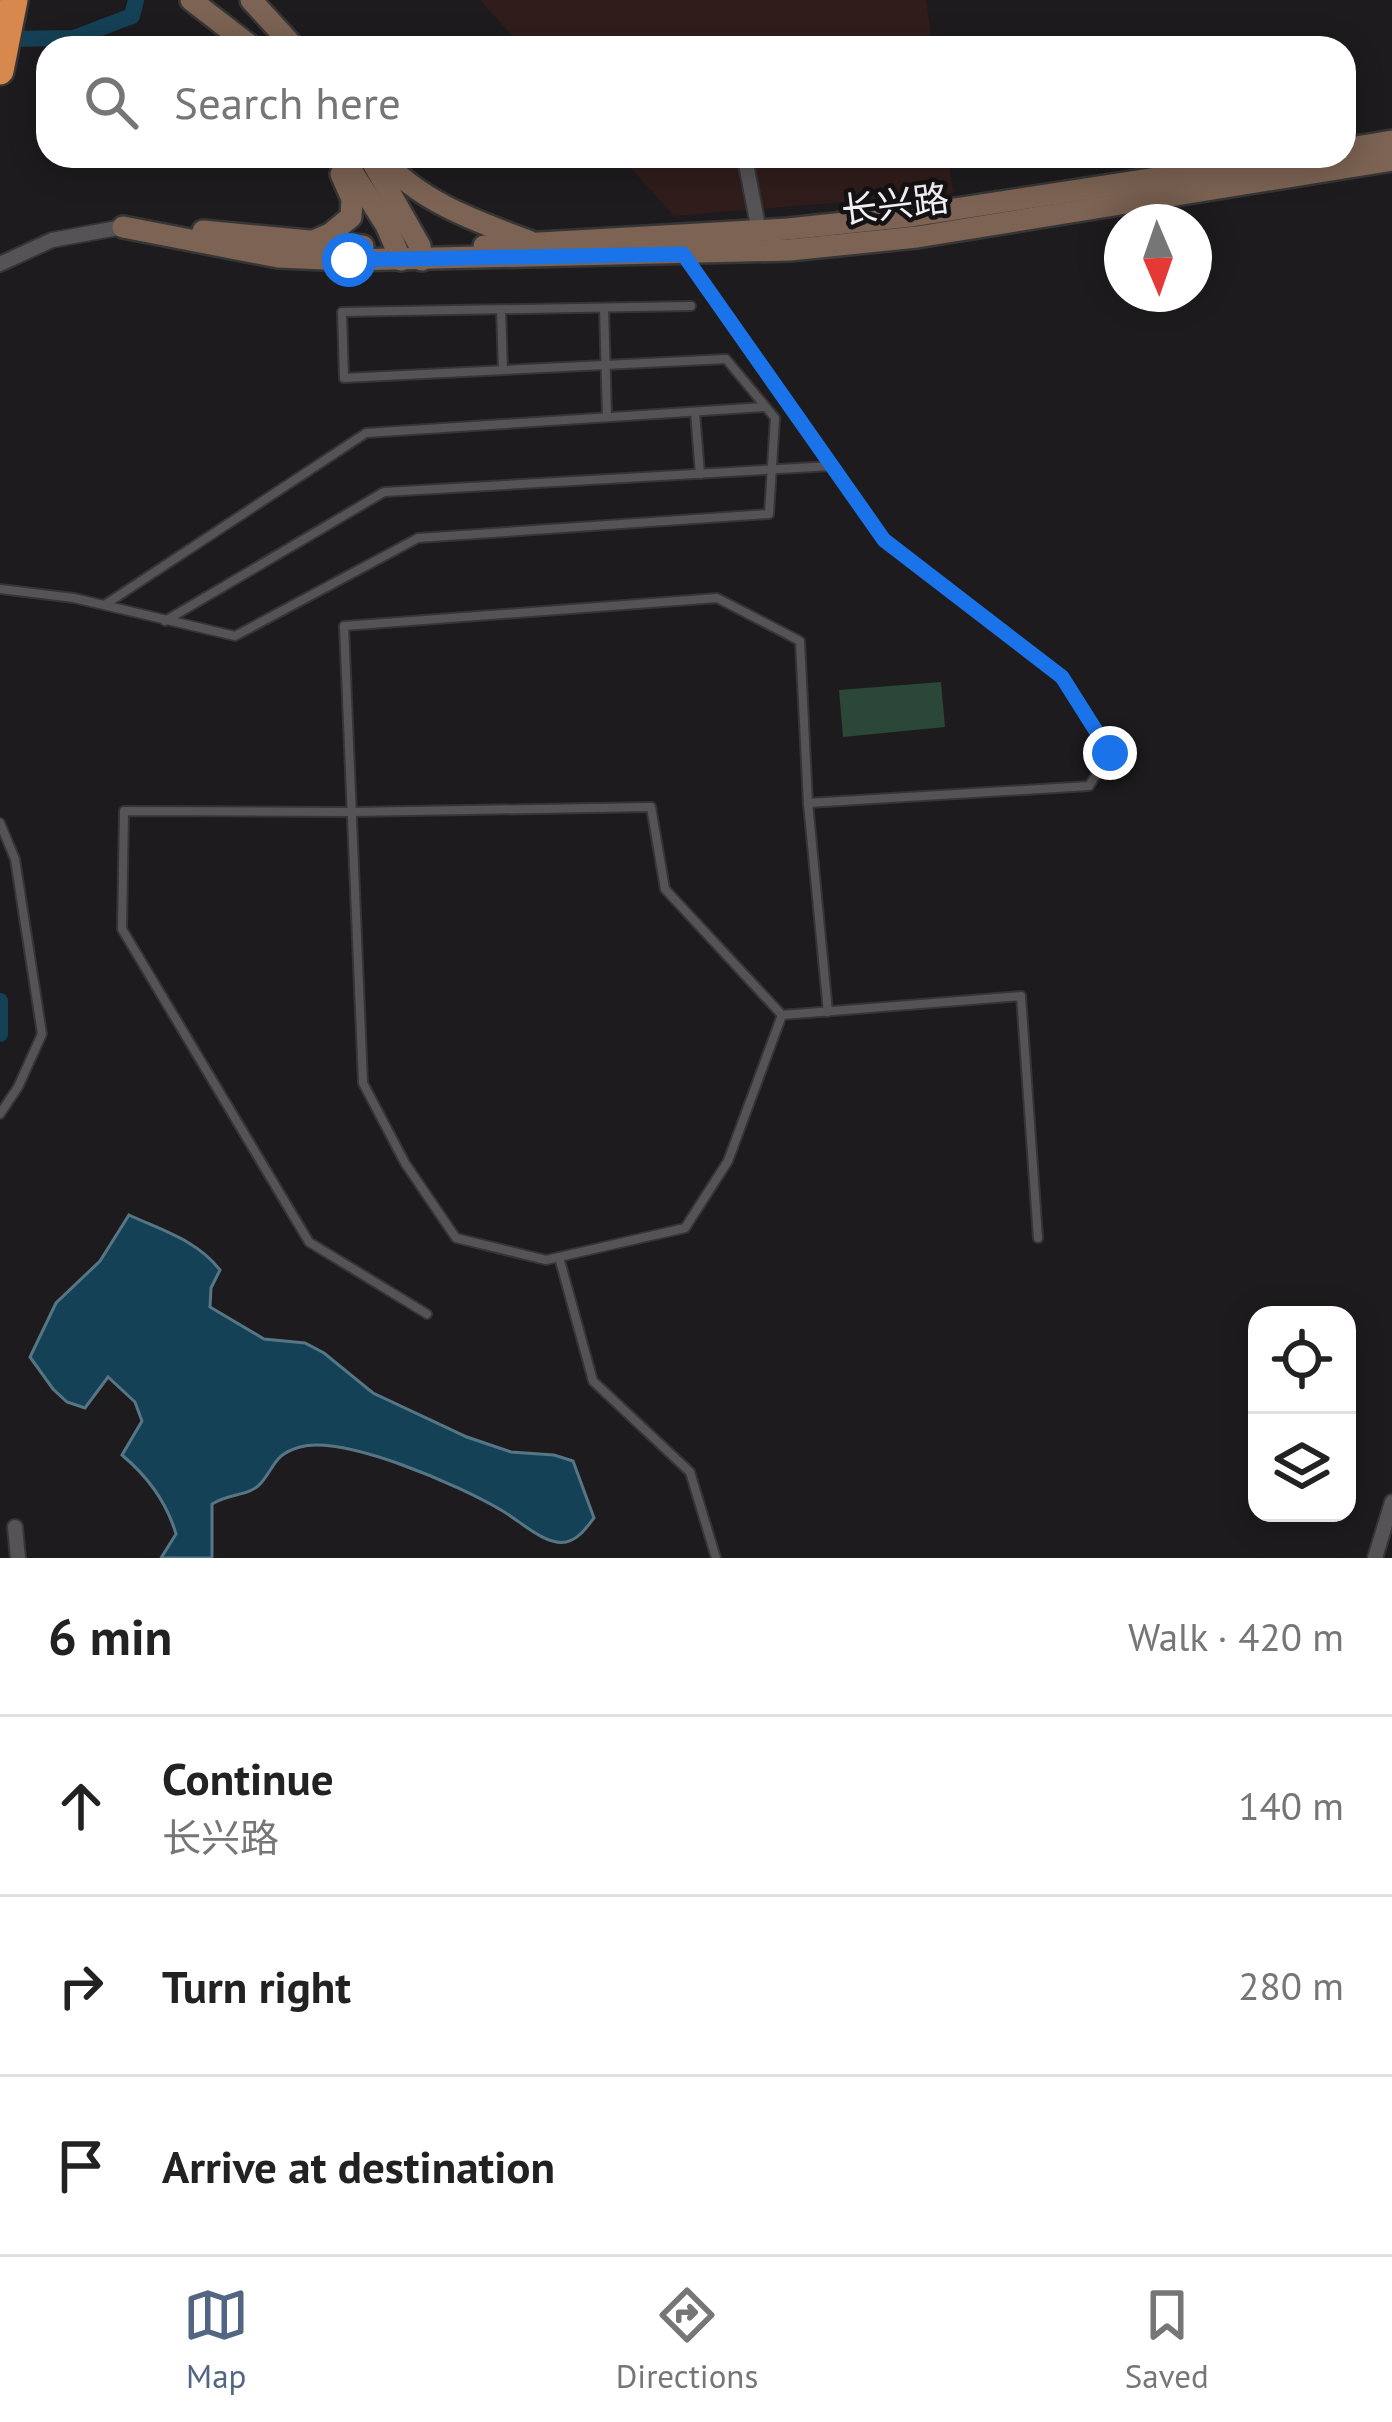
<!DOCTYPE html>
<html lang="en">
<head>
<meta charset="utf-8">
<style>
  body { margin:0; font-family:"PT Sans","Noto Sans SC",sans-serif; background:#f6f6f6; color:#222 }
  .controls { position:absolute; right:36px; bottom:36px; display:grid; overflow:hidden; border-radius:24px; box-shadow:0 6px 30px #0003 }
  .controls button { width:108px; height:108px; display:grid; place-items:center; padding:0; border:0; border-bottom:3px solid #e0e0e0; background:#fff; color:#222; font:60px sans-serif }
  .compass { position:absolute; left:1104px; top:204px; width:108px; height:108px; border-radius:50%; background:#fff; box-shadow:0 6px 30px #0003; rotate:178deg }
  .stop { position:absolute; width:36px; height:36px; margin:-27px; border:9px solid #1a73e8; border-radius:50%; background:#fff }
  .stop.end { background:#1a73e8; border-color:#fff; box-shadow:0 3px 12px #0008 }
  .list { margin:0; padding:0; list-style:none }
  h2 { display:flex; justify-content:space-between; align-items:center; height:156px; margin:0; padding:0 48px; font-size:51px }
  h2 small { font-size:39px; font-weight:400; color:#767676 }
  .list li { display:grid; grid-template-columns:78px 1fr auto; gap:36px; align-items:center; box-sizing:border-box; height:180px; padding:0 48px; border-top:3px solid #e0e0e0 }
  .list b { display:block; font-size:45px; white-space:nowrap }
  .list p { margin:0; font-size:39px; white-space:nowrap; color:#767676 }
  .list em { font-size:39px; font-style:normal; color:#767676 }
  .icon { flex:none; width:66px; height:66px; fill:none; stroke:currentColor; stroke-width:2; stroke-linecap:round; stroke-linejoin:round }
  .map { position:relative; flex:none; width:1392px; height:1558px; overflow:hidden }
  .search { position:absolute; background:#fff; box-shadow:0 6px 30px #0003; left:36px; right:36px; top:36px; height:132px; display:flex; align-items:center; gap:30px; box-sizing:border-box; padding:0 42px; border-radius:36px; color:#767676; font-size:45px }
  .sheet { height:696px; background:#fff }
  nav { display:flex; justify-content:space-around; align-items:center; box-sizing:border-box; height:168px; border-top:3px solid #e0e0e0; background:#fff; font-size:33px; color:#767676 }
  nav a { display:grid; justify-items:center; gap:6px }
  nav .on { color:#526684 }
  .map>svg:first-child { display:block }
  .education { fill:#301d1b }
  .green { fill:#2a4737 }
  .water { fill:#154156; stroke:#577685; stroke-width:3 }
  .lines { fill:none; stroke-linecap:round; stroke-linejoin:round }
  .canal { stroke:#154156; stroke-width:16 }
  .lane-casing { stroke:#363536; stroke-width:12 }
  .street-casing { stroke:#363536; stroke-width:18 }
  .secondary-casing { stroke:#363536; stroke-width:26 }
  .highway-casing { stroke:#363536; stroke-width:32 }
  .lane { stroke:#555356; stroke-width:8 }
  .street { stroke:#555356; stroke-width:14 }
  .secondary { stroke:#7c6353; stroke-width:21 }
  .highway { stroke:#d7894d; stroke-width:27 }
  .route { stroke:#1a73e8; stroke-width:15 }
  .labels { text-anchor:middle; stroke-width:9; stroke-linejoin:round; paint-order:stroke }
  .street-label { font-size:36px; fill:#f2f1f2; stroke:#141214 }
</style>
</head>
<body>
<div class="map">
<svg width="1392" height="1558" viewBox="0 0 1392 1558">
  <rect width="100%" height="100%" fill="#1d1b1d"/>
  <!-- education -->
  <g class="education">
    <polygon points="480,0 926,0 933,48 523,48"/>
    <polygon points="620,156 948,156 953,193 674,216"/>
  </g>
  <!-- green -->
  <polygon class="green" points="941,682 945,727 843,737 839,690"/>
  <!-- water -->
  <path class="water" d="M129,1215C161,1230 197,1240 220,1270L211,1288L210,1307L264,1339L305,1343L324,1353L373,1393L467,1437L511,1452L554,1455L573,1461L594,1518C586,1528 579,1539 566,1542C545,1546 519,1520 501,1510C461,1486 345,1435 300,1447C274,1454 275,1467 261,1483C250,1496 230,1493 212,1504V1558H161L176,1534C167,1503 147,1476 122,1455L142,1421L135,1402L108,1377L85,1408L67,1402L53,1389L30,1357L56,1303L100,1261Z"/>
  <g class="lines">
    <!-- canal -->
    <g class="canal">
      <polyline points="1,39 74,38 132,16 136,0"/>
      <polyline points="0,1001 0,1034"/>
    </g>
    <!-- lane casing -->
    <g class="lane-casing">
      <g id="lane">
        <polyline points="685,256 883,540 1062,677 1110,753 1089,786 808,803"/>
        <polyline points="604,308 607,417"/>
        <polyline points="501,310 503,370"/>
        <polyline points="695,412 700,474"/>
        <polyline points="0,589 74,598 235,636 418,538 769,514 775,418 726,359 344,378 342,312 691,306"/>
        <polyline points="106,604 366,433 765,407"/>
        <polyline points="165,621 384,492 832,466"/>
        <polyline points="0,823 15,859 42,1034 18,1087 0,1114"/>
        <polyline points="828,1012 808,803 800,641 717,598 344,626 363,1083 405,1163 456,1238 546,1260 685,1228 728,1161 782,1015 1021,996 1038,1238"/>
        <polyline points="559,1257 593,1381 690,1472 716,1558"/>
        <polyline points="427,1314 309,1242 122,929 124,811 351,812 651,807 665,889 782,1015"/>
      </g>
    </g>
    <!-- street casing -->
    <g class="street-casing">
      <g id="street">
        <polyline points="745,159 759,231"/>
        <polyline points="0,264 52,240 123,227"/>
        <polyline points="15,1527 18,1558"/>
        <polyline points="1375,1558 1392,1502"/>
      </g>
    </g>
    <!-- secondary casing -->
    <g class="secondary-casing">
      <g id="secondary">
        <polyline points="191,0 253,48"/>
        <polyline points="251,0 295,48"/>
        <polyline points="1344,149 1392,141"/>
        <polyline points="342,156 386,225 401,260"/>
        <polyline points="369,156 420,246 422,260"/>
        <path d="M380,156C418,201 475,221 529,241"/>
        <polyline points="123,227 278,257 349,260 790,250 917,237 1392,160"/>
        <polyline points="203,231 363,246"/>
        <polyline points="309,243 330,234 351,217 352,199 341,174"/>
        <polyline points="484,246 788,229 910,216 1300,156"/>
      </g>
    </g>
    <!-- highway casing -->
    <g class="highway-casing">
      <polyline id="highway" points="0,71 14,0"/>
    </g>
    <!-- lane -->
    <use href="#lane" class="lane"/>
    <!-- street -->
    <use href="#street" class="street"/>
    <!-- secondary -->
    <use href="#secondary" class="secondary"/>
    <!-- highway -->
    <use href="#highway" class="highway"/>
  </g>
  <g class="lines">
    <!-- route -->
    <polyline class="route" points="349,260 683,254 884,540 1062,677 1110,753"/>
  </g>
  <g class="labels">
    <!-- street labels -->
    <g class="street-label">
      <text transform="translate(895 204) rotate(-7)" y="13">长兴路</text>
    </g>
  </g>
</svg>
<div class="controls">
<button><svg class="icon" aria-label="locate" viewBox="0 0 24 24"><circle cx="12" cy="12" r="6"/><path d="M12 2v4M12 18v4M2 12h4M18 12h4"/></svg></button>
<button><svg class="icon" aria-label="layers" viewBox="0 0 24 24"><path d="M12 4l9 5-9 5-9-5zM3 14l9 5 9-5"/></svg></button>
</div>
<svg class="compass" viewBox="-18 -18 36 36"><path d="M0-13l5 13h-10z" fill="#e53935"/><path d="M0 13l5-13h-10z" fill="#767676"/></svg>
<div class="stop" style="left:349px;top:260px"></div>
<div class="stop end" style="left:1110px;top:753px"></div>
<div class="search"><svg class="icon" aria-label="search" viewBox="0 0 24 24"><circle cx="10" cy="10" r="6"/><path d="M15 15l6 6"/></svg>Search here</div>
</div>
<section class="sheet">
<h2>6 min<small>Walk · 420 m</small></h2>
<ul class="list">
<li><svg class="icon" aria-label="ahead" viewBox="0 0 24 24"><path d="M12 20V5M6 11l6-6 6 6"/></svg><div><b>Continue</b><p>长兴路</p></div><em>140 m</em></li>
<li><svg class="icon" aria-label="right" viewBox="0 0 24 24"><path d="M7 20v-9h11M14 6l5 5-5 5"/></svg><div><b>Turn right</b></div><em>280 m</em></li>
<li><svg class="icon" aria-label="arrive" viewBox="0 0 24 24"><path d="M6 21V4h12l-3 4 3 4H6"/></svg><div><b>Arrive at destination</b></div></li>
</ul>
</section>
<nav>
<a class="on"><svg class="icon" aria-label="map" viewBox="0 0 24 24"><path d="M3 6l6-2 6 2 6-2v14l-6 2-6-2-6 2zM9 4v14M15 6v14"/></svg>Map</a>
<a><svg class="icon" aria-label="directions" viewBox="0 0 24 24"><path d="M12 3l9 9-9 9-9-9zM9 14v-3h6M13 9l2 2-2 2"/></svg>Directions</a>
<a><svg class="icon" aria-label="saved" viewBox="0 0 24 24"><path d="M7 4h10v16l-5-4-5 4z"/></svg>Saved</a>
</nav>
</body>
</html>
